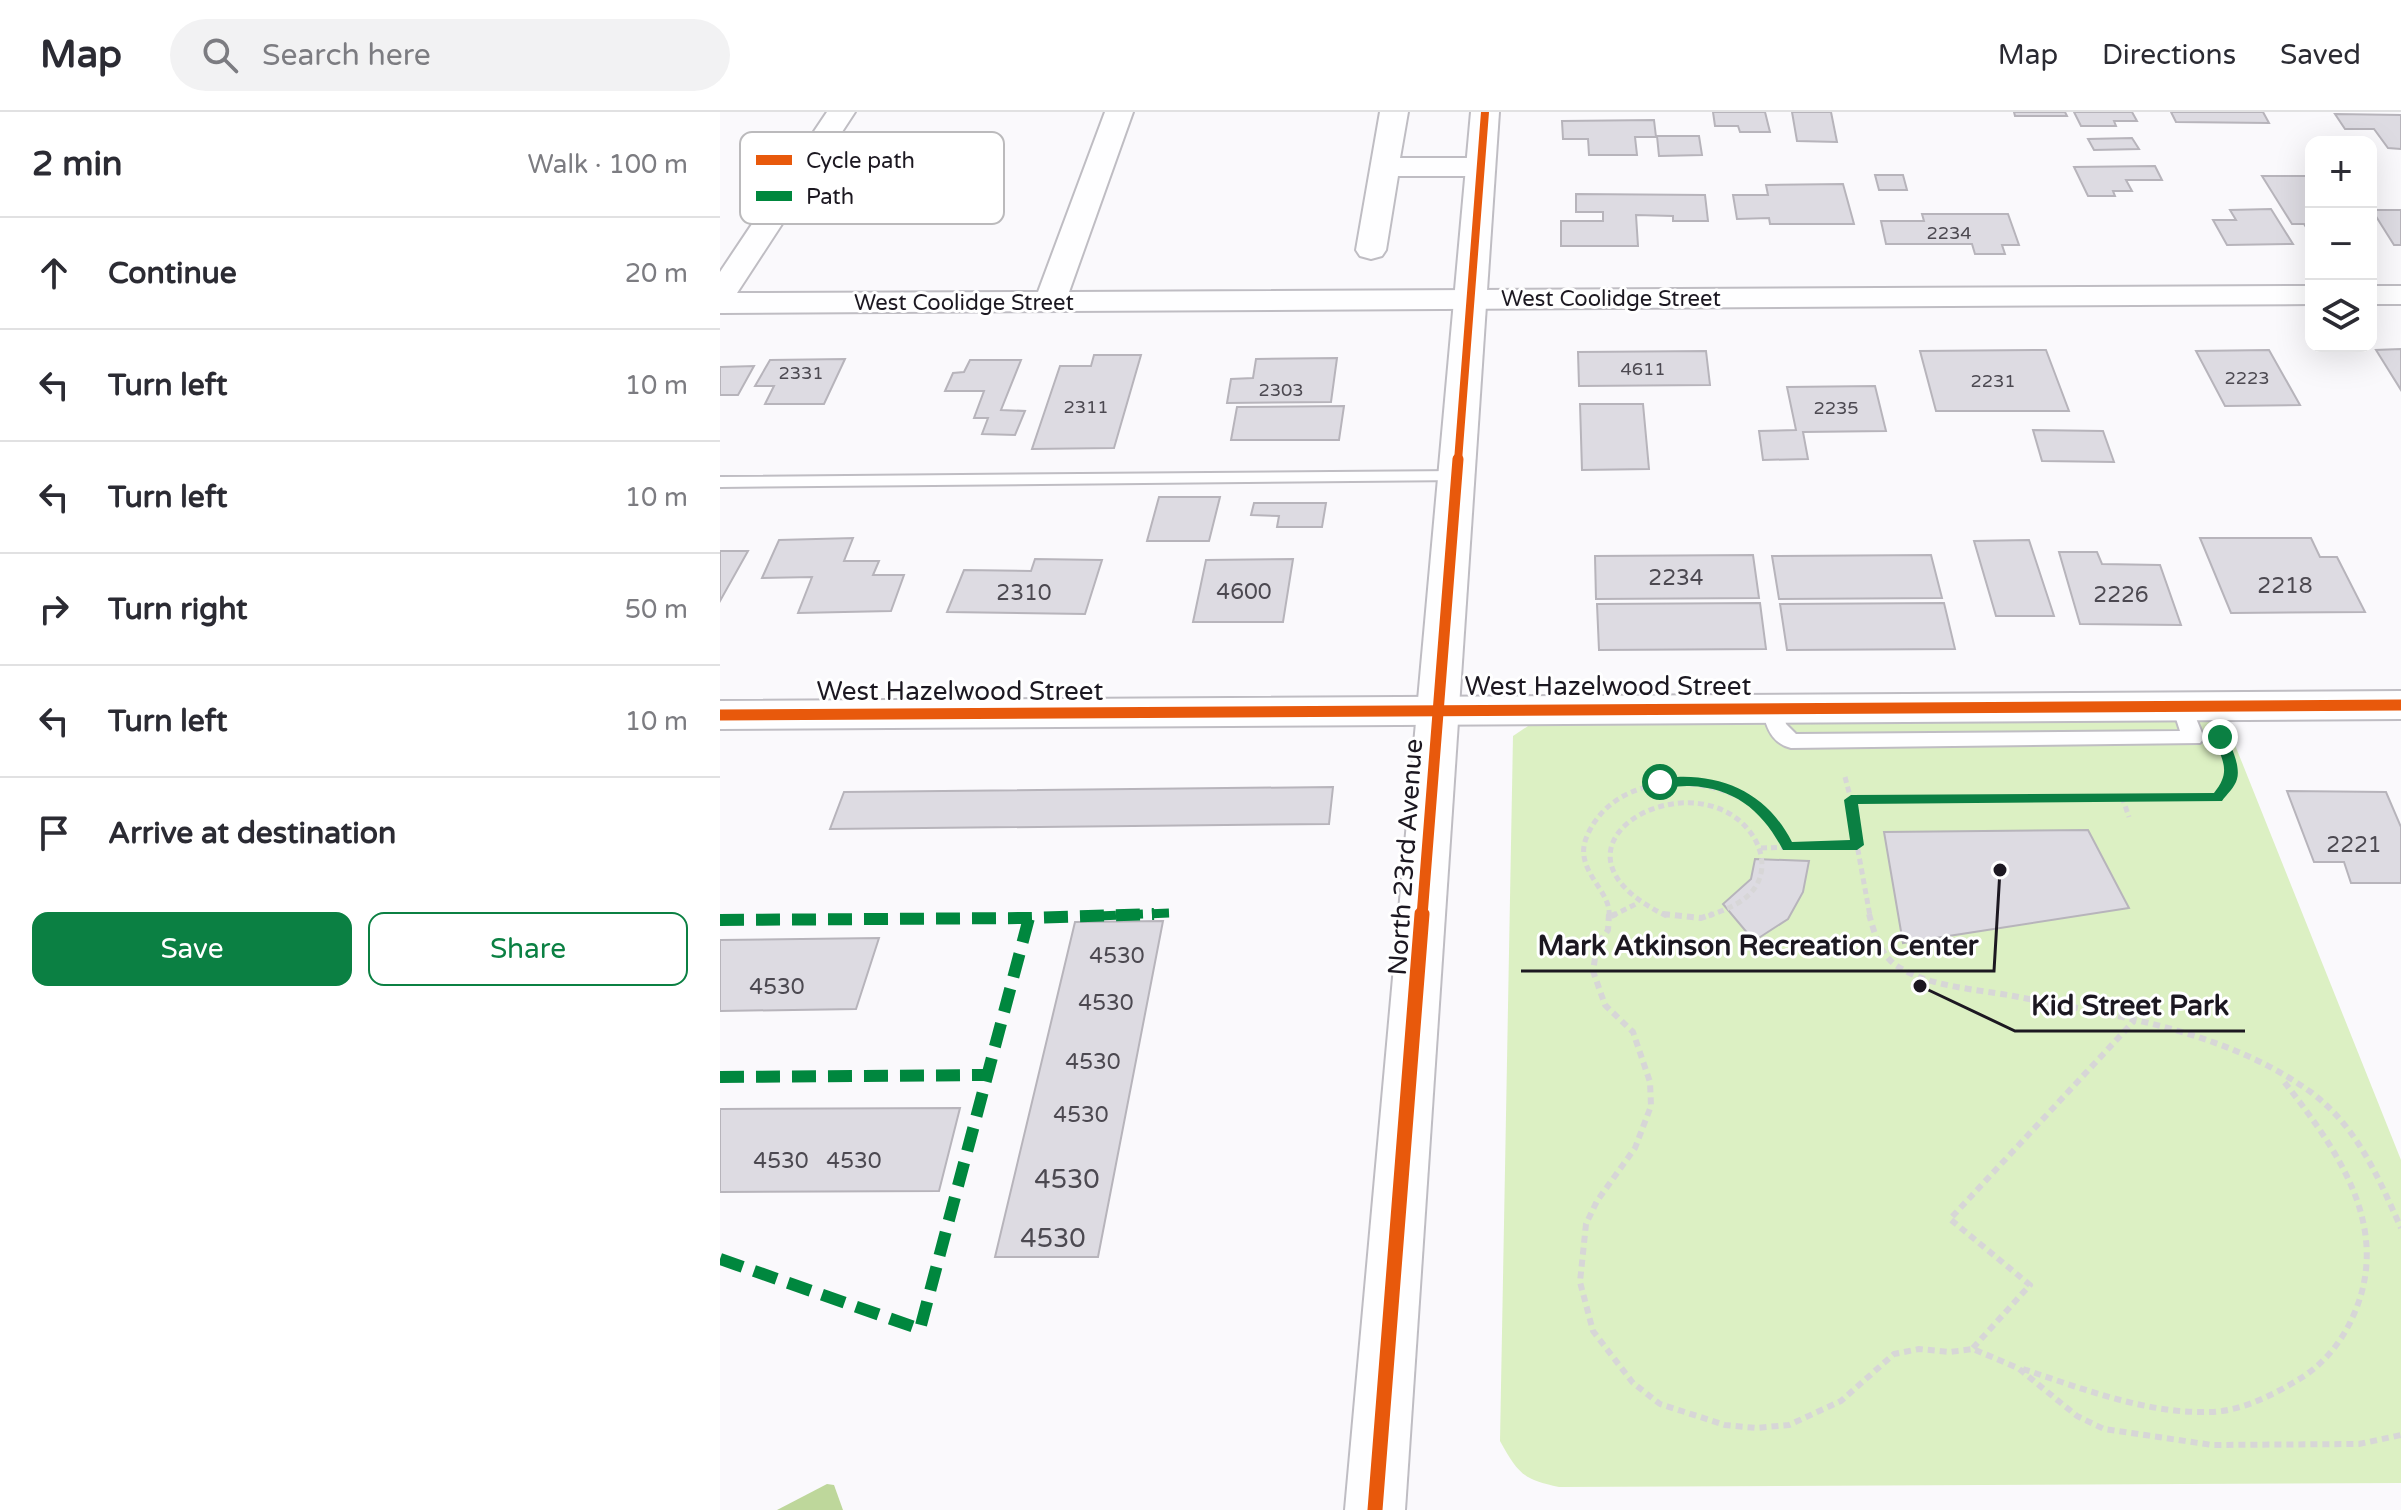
<!DOCTYPE html>
<html lang="en">
<head>
<meta charset="utf-8">
<style>
  body { margin:0; font-family:"Varela Round",sans-serif; background:#f2f2f3; color:#2b2b33 }
  .controls { position:absolute; right:24px; top:24px; display:grid; overflow:hidden; border-radius:16px; box-shadow:0 8px 32px #0002 }
  .controls button { width:72px; height:72px; display:grid; place-items:center; padding:0; border:0; border-bottom:2px solid #e1e1e2; background:#fff; color:#2b2b33; font:40px sans-serif }
  .stop { position:absolute; width:24px; height:24px; margin:-18px; border:6px solid #0b8043; border-radius:50%; background:#fff }
  .stop.end { background:#0b8043; border-color:#fff; box-shadow:0 2px 8px #0008 }
  .list { margin:0; padding:0; list-style:none }
  h2 { display:flex; justify-content:space-between; align-items:center; height:104px; margin:0; padding:0 32px; font-size:34px }
  h2 small { font-size:26px; font-weight:400; color:#7c7c81 }
  .list li { display:grid; grid-template-columns:52px 1fr auto; gap:24px; align-items:center; box-sizing:border-box; height:112px; padding:0 32px; border-top:2px solid #e1e1e2 }
  .list b { display:block; font-size:30px; white-space:nowrap }
  .list em { font-size:26px; font-style:normal; color:#7c7c81 }
  .actions { display:flex; gap:16px; padding:24px 32px }
  .actions a { flex:1; padding:18px 0; border:2px solid #0b8043; border-radius:16px; text-align:center; font-size:28px; color:#0b8043 }
  .actions .main { background:#0b8043; color:#fff }
  .icon { flex:none; width:44px; height:44px; fill:none; stroke:currentColor; stroke-width:2; stroke-linecap:round; stroke-linejoin:round }
  .map { position:relative; flex:none; width:1681px; height:1398px; overflow:hidden }
  header { display:flex; align-items:center; gap:48px; box-sizing:border-box; height:112px; padding:0 40px; background:#fff; border-bottom:2px solid #e1e1e2 }
  header strong { font-size:38px }
  nav { display:flex; gap:44px; margin-inline-start:auto; font-size:28px }
  .search { width:560px; height:72px; background:#f2f2f3; display:flex; align-items:center; gap:20px; box-sizing:border-box; padding:0 28px; border-radius:44px; color:#7c7c81; font-size:30px }
  main { display:flex }
  aside { flex:1; background:#fff }
  .map>svg:first-child { display:block }
  .green { fill:#dcf0c3 }
  .water { fill:#bed79b }
  .building { fill:#dddbe2; stroke:#b7b4bb; stroke-width:2 }
  .lines { fill:none; stroke-linecap:round; stroke-linejoin:round }
  .lane-casing { stroke:#bfbdc3; stroke-width:4 }
  .street-casing { stroke:#bfbdc3; stroke-width:4 }
  .secondary-casing { stroke:#bfbdc3; stroke-width:4 }
  .path-far1 { stroke:#d7d6d7; stroke-width:5; stroke-dasharray:6 4; stroke-linecap:butt }
  .path { stroke:#d7d6d7; stroke-width:6; stroke-dasharray:7 5; stroke-linecap:butt }
  .lane { fill:#fefeff; fill-rule:evenodd }
  .street { fill:#fefeff; fill-rule:evenodd }
  .secondary { fill:#fefeff; fill-rule:evenodd }
  .quiet-far1 { stroke:#00873e; stroke-width:9; stroke-dasharray:18 9; stroke-linecap:butt }
  .quiet { stroke:#00873e; stroke-width:12; stroke-dasharray:24 12; stroke-linecap:butt }
  .cycleway-far2-casing { stroke:#fff; stroke-width:12 }
  .cycleway-far1-casing { stroke:#fff; stroke-width:16 }
  .cycleway-casing { stroke:#fff; stroke-width:20 }
  .cycleway-far2 { stroke:#e8590c; stroke-width:8 }
  .cycleway-far1 { stroke:#e8590c; stroke-width:11 }
  .cycleway { stroke:#e8590c; stroke-width:15 }
  .route { fill:#0b8043 }
  .labels { text-anchor:middle; stroke-width:6; stroke-linejoin:round; paint-order:stroke }
  .far-number-label { font-size:18px; fill:#4c4951 }
  .far-street-label { font-size:22px; fill:#1c1821; stroke:#fff }
  .number-label { font-size:22px; fill:#4c4951 }
  .street-label { font-size:26px; fill:#1c1821; stroke:#fff }
  .near-number-label { font-size:26px; fill:#4c4951 }
  .key { fill:#fff; stroke:#bbbabc; stroke-width:2 }
  .key-label { font-size:22px; fill:#1c1821 }
  .leader { fill:none; stroke:#1c1821; stroke-width:3 }
  .callout-dot { fill:#1c1821; stroke:#fff; stroke-width:3 }
  .callout-label { font-size:28px; text-anchor:middle; font-weight:bold; fill:#1c1821; stroke:#fff; stroke-width:6; stroke-linejoin:round; paint-order:stroke }
</style>
</head>
<body>
<header>
<strong>Map</strong>
<div class="search"><svg class="icon" aria-label="search" viewBox="0 0 24 24"><circle cx="10" cy="10" r="6"/><path d="M15 15l6 6"/></svg>Search here</div>
<nav><a>Map</a><a>Directions</a><a>Saved</a></nav>
</header>
<main>
<aside>
<h2>2 min<small>Walk · 100 m</small></h2>
<ul class="list">
<li><svg class="icon" aria-label="ahead" viewBox="0 0 24 24"><path d="M12 20V5M6 11l6-6 6 6"/></svg><div><b>Continue</b></div><em>20 m</em></li>
<li><svg class="icon" aria-label="left" viewBox="0 0 24 24"><path d="M17 20v-9H6M10 6l-5 5 5 5"/></svg><div><b>Turn left</b></div><em>10 m</em></li>
<li><svg class="icon" aria-label="left" viewBox="0 0 24 24"><path d="M17 20v-9H6M10 6l-5 5 5 5"/></svg><div><b>Turn left</b></div><em>10 m</em></li>
<li><svg class="icon" aria-label="right" viewBox="0 0 24 24"><path d="M7 20v-9h11M14 6l5 5-5 5"/></svg><div><b>Turn right</b></div><em>50 m</em></li>
<li><svg class="icon" aria-label="left" viewBox="0 0 24 24"><path d="M17 20v-9H6M10 6l-5 5 5 5"/></svg><div><b>Turn left</b></div><em>10 m</em></li>
<li><svg class="icon" aria-label="arrive" viewBox="0 0 24 24"><path d="M6 21V4h12l-3 4 3 4H6"/></svg><div><b>Arrive at destination</b></div></li>
</ul>
<div class="actions"><a class="main">Save</a><a>Share</a></div>
</aside>
<div class="map">
<svg width="1681" height="1398" viewBox="0 0 1681 1398">
  <rect width="100%" height="100%" fill="#faf9fc"/>
  <!-- green -->
  <path class="green" d="M1501,598L1681,1048V1371L839,1375C803,1368 798,1361 780,1329L793,624L817,608Z"/>
  <!-- water -->
  <polygon class="water" points="107,1372 114,1373 123,1398 57,1398"/>
  <!-- building -->
  <g class="building">
    <polygon points="993,0 1045,0 1050,20 1020,20 1018,14 995,14"/>
    <polygon points="1072,0 1111,0 1117,30 1077,29"/>
    <polygon points="1294,0 1345,0 1347,4 1295,4"/>
    <polygon points="1354,0 1412,0 1417,9 1394,9 1396,14 1361,14"/>
    <polygon points="1451,0 1543,0 1549,11 1456,10"/>
    <polygon points="1615,2 1681,3 1681,37 1668,36 1654,17 1625,17"/>
    <polygon points="934,8 936,25 915,25 917,43 869,43 868,27 843,27 842,9"/>
    <polygon points="937,24 979,24 982,43 939,44"/>
    <polygon points="1412,26 1419,37 1374,38 1368,27"/>
    <polygon points="1435,54 1442,68 1406,68 1412,79 1393,79 1395,84 1368,84 1354,55"/>
    <polygon points="1155,63 1183,63 1187,78 1159,78"/>
    <polygon points="1542,64 1591,64 1591,123 1584,112 1572,112"/>
    <polygon points="1123,72 1134,112 1050,112 1049,106 1017,107 1013,83 1048,83 1046,73"/>
    <polygon points="856,82 985,83 988,109 953,109 953,104 916,103 918,134 841,134 841,109 883,109 883,100 856,100"/>
    <polygon points="1551,97 1573,132 1507,133 1493,108 1516,108 1510,98"/>
    <polygon points="1652,98 1681,98 1681,133 1674,133"/>
    <polygon points="1202,102 1288,102 1299,133 1282,133 1285,142 1255,142 1252,132 1166,132 1161,109 1204,109"/>
    <polygon points="1681,237 1681,278 1656,238"/>
    <polygon points="1326,238 1349,299 1216,299 1200,239"/>
    <polygon points="1549,238 1580,293 1505,294 1476,239"/>
    <polygon points="986,239 990,273 859,274 858,240"/>
    <polygon points="374,243 421,243 394,336 312,337 340,254 371,254"/>
    <polygon points="617,246 611,290 507,291 511,267 533,266 536,247"/>
    <polygon points="125,247 104,292 45,292 54,274 35,274 50,248"/>
    <polygon points="250,248 301,248 281,298 305,299 295,323 262,322 268,306 254,306 264,279 225,279 233,261 244,260"/>
    <polygon points="34,254 18,283 0,283 0,255"/>
    <polygon points="1155,274 1166,319 1083,320 1088,347 1043,348 1039,319 1076,318 1067,275"/>
    <polygon points="860,292 923,292 929,357 862,358"/>
    <polygon points="624,294 619,328 511,328 517,295"/>
    <polygon points="1313,318 1383,319 1394,350 1322,349"/>
    <polygon points="439,385 500,385 489,429 427,429"/>
    <polygon points="534,391 606,391 602,415 557,415 559,404 531,403"/>
    <polygon points="133,426 124,449 159,449 153,463 184,463 171,499 78,501 92,465 42,466 59,428"/>
    <polygon points="1480,426 1591,426 1600,445 1617,445 1645,500 1511,501"/>
    <polygon points="1309,428 1334,504 1276,504 1254,429"/>
    <polygon points="0,439 28,439 0,489"/>
    <polygon points="1339,440 1377,440 1382,452 1440,453 1461,513 1360,512"/>
    <polygon points="1033,443 1039,486 876,487 875,444"/>
    <polygon points="1211,443 1222,486 1059,487 1052,444"/>
    <polygon points="315,447 382,448 365,502 227,500 244,458 311,459"/>
    <polygon points="573,447 563,510 473,510 486,448"/>
    <polygon points="1040,491 1046,537 879,538 877,492"/>
    <polygon points="1224,491 1235,537 1067,538 1060,492"/>
    <polygon points="613,675 609,712 110,717 124,680"/>
    <polygon points="1567,679 1666,680 1681,715 1681,771 1631,771 1624,750 1594,750"/>
    <polygon points="1368,718 1409,796 1183,831 1164,720"/>
    <polygon points="1035,747 1089,749 1083,780 1068,807 1034,829 1003,792 1031,767"/>
    <polygon points="443,809 378,1145 275,1145 355,810"/>
    <polygon points="159,826 136,897 0,899 0,828"/>
    <polygon points="240,996 219,1079 0,1080 0,997"/>
  </g>
  <g class="lines">
    <!-- lane casing -->
    <g class="lane-casing">
      <g id="lane">
        <polygon points="737,359 743,360 746,364 743,368 0,375 0,365"/>
        <path d="M1462,587L1469,589L1484,626L1480,631L1071,636C1051,631 1045,614 1043,596L1046,591H1060L1066,612L1076,622L1460,619L1452,594L1455,589Z"/>
      </g>
    </g>
    <!-- street casing -->
    <g class="street-casing">
      <g id="street">
        <polygon points="107,0 135,0 17,181 318,180 385,0 413,0 349,180 1591,174 1591,192 0,201 0,160"/>
        <polygon points="660,0 688,0 680,46 761,46 771,49 775,55 771,61 761,64 678,64 666,138 662,144 651,147 640,144 636,138"/>
        <rect x="1651" y="174" width="30" height="18"/>
        <polygon points="1681,579 1681,607 0,617 0,589"/>
      </g>
    </g>
    <!-- secondary casing -->
    <g class="secondary-casing">
      <polygon id="secondary" points="751,0 779,0 685,1398 625,1398"/>
    </g>
    <!-- path-far1 -->
    <g class="path-far1">
      <polyline points="1125,665 1131,688 1498,685 1510,666 1508,643"/>
      <polyline points="1402,685 1409,705"/>
      <polyline points="1131,688 1137,733"/>
      <polyline points="1041,736 1137,733 1150,804"/>
      <path d="M889,804C892,778 852,758 867,724C898,652 1005,661 1053,708C1060,715 1064,726 1068,735"/>
      <polyline points="892,804 918,791"/>
      <path d="M947,804C806,737 964,647 1026,715C1036,726 1042,739 1042,754C1040,785 1013,795 988,804"/>
    </g>
    <!-- path -->
    <g class="path">
      <polyline points="889,802 888,818 877,834 873,859 885,893 913,920 930,970 931,994 915,1036 877,1089 866,1112 860,1170 873,1219 913,1271 940,1292 1005,1313 1036,1316 1069,1313 1121,1289 1174,1242 1199,1237 1230,1240 1253,1237 1298,1256 1357,1304 1384,1317 1492,1333 1639,1332 1681,1323"/>
      <polyline points="943,802 981,806 993,802"/>
      <path d="M1149,802C1154,820 1160,843 1177,854C1207,874 1253,877 1288,883C1392,903 1504,917 1592,981C1638,1016 1658,1065 1681,1116"/>
      <polyline points="891,804 896,802"/>
      <polyline points="1253,1236 1310,1173 1230,1107 1414,909"/>
      <path d="M1303,1257C1363,1277 1427,1302 1491,1300C1522,1299 1555,1282 1581,1266C1605,1251 1623,1228 1634,1202C1673,1113 1615,1035 1562,967"/>
    </g>
    <!-- lane -->
    <use href="#lane" class="lane"/>
    <!-- street -->
    <use href="#street" class="street"/>
    <!-- secondary -->
    <use href="#secondary" class="secondary"/>
    <!-- quiet-far1 -->
    <polyline class="quiet-far1" points="378,804 449,801"/>
    <!-- quiet -->
    <g class="quiet">
      <polyline points="0,808 309,806 434,802"/>
      <polyline points="0,965 267,963"/>
      <polyline points="0,1147 200,1217 309,806"/>
    </g>
    <!-- cycleway-far2 casing -->
    <g class="cycleway-far2-casing">
      <polyline id="cycleway-far2" points="738,349 765,0"/>
    </g>
    <!-- cycleway-far1 casing -->
    <g class="cycleway-far1-casing">
      <g id="cycleway-far1">
        <polyline points="0,603 1681,593"/>
        <polyline points="702,804 738,347"/>
      </g>
    </g>
    <!-- cycleway casing -->
    <g class="cycleway-casing">
      <polyline id="cycleway" points="655,1398 702,802"/>
    </g>
    <!-- cycleway-far2 -->
    <use href="#cycleway-far2" class="cycleway-far2"/>
    <!-- cycleway-far1 -->
    <use href="#cycleway-far1" class="cycleway-far1"/>
    <!-- cycleway -->
    <use href="#cycleway" class="cycleway"/>
  </g>
  <!-- route -->
  <path class="route" d="M1500,620C1510,626 1521,655 1517,667C1515,675 1507,682 1502,689L1138,692L1144,733L1137,738H1063C1043,700 1016,676 970,674C958,673 943,679 934,670C940,664 948,665 957,665C1008,663 1049,685 1072,730L1130,728L1124,688L1131,683L1494,681C1512,659 1502,649 1494,625Z"/>
  <g class="labels">
    <!-- far-number labels -->
    <g class="far-number-label">
      <text x="1229" y="127">2234</text>
      <text x="923" y="263">4611</text>
      <text x="81" y="267">2331</text>
      <text x="1527" y="272">2223</text>
      <text x="1273" y="275">2231</text>
      <text x="561" y="284">2303</text>
      <text x="366" y="301">2311</text>
      <text x="1116" y="302">2235</text>
    </g>
    <!-- far-street labels -->
    <g class="far-street-label">
      <text x="891" y="194">West Coolidge Street</text>
      <text x="244" y="198">West Coolidge Street</text>
    </g>
    <!-- number labels -->
    <g class="number-label">
      <text x="956" y="473">2234</text>
      <text x="1565" y="481">2218</text>
      <text x="524" y="487">4600</text>
      <text x="304" y="488">2310</text>
      <text x="1401" y="490">2226</text>
      <text x="1634" y="740">2221</text>
      <text x="397" y="851">4530</text>
      <text x="57" y="882">4530</text>
      <text x="386" y="898">4530</text>
      <text x="373" y="957">4530</text>
      <text x="361" y="1010">4530</text>
      <text x="61" y="1056">4530</text>
      <text x="134" y="1056">4530</text>
    </g>
    <!-- street labels -->
    <g class="street-label">
      <text x="888" y="583">West Hazelwood Street</text>
      <text x="240" y="588">West Hazelwood Street</text>
      <text transform="translate(685 745) rotate(-86)" y="9">North 23rd Avenue</text>
    </g>
    <!-- near-number labels -->
    <g class="near-number-label">
      <text x="347" y="1076">4530</text>
      <text x="333" y="1135">4530</text>
    </g>
  </g>
  <!-- legend -->
  <rect x="20" y="20" width="264" height="92" rx="12" class="key"/>
  <rect x="36" y="43" width="36" height="10" fill="#e8590c"/>
  <rect x="36" y="79" width="36" height="10" fill="#00873e"/>
  <g class="key-label">
    <text x="86" y="56">Cycle path</text>
    <text x="86" y="92">Path</text>
  </g>
  <!-- callouts -->
  <path class="leader" d="M1280 758L1274 859H801M1200 874L1295 919H1525"/>
  <g class="callout-dot">
    <circle cx="1280" cy="758" r="8"/>
    <circle cx="1200" cy="874" r="8"/>
  </g>
  <g class="callout-label">
    <text x="1038" y="843">Mark Atkinson Recreation Center</text>
    <text x="1410" y="903">Kid Street Park</text>
  </g>
</svg>
<div class="controls">
<button>+</button>
<button>−</button>
<button><svg class="icon" aria-label="layers" viewBox="0 0 24 24"><path d="M12 4l9 5-9 5-9-5zM3 14l9 5 9-5"/></svg></button>
</div>
<div class="stop" style="left:940px;top:670px"></div>
<div class="stop end" style="left:1500px;top:625px"></div>
</div>
</main>
</body>
</html>
